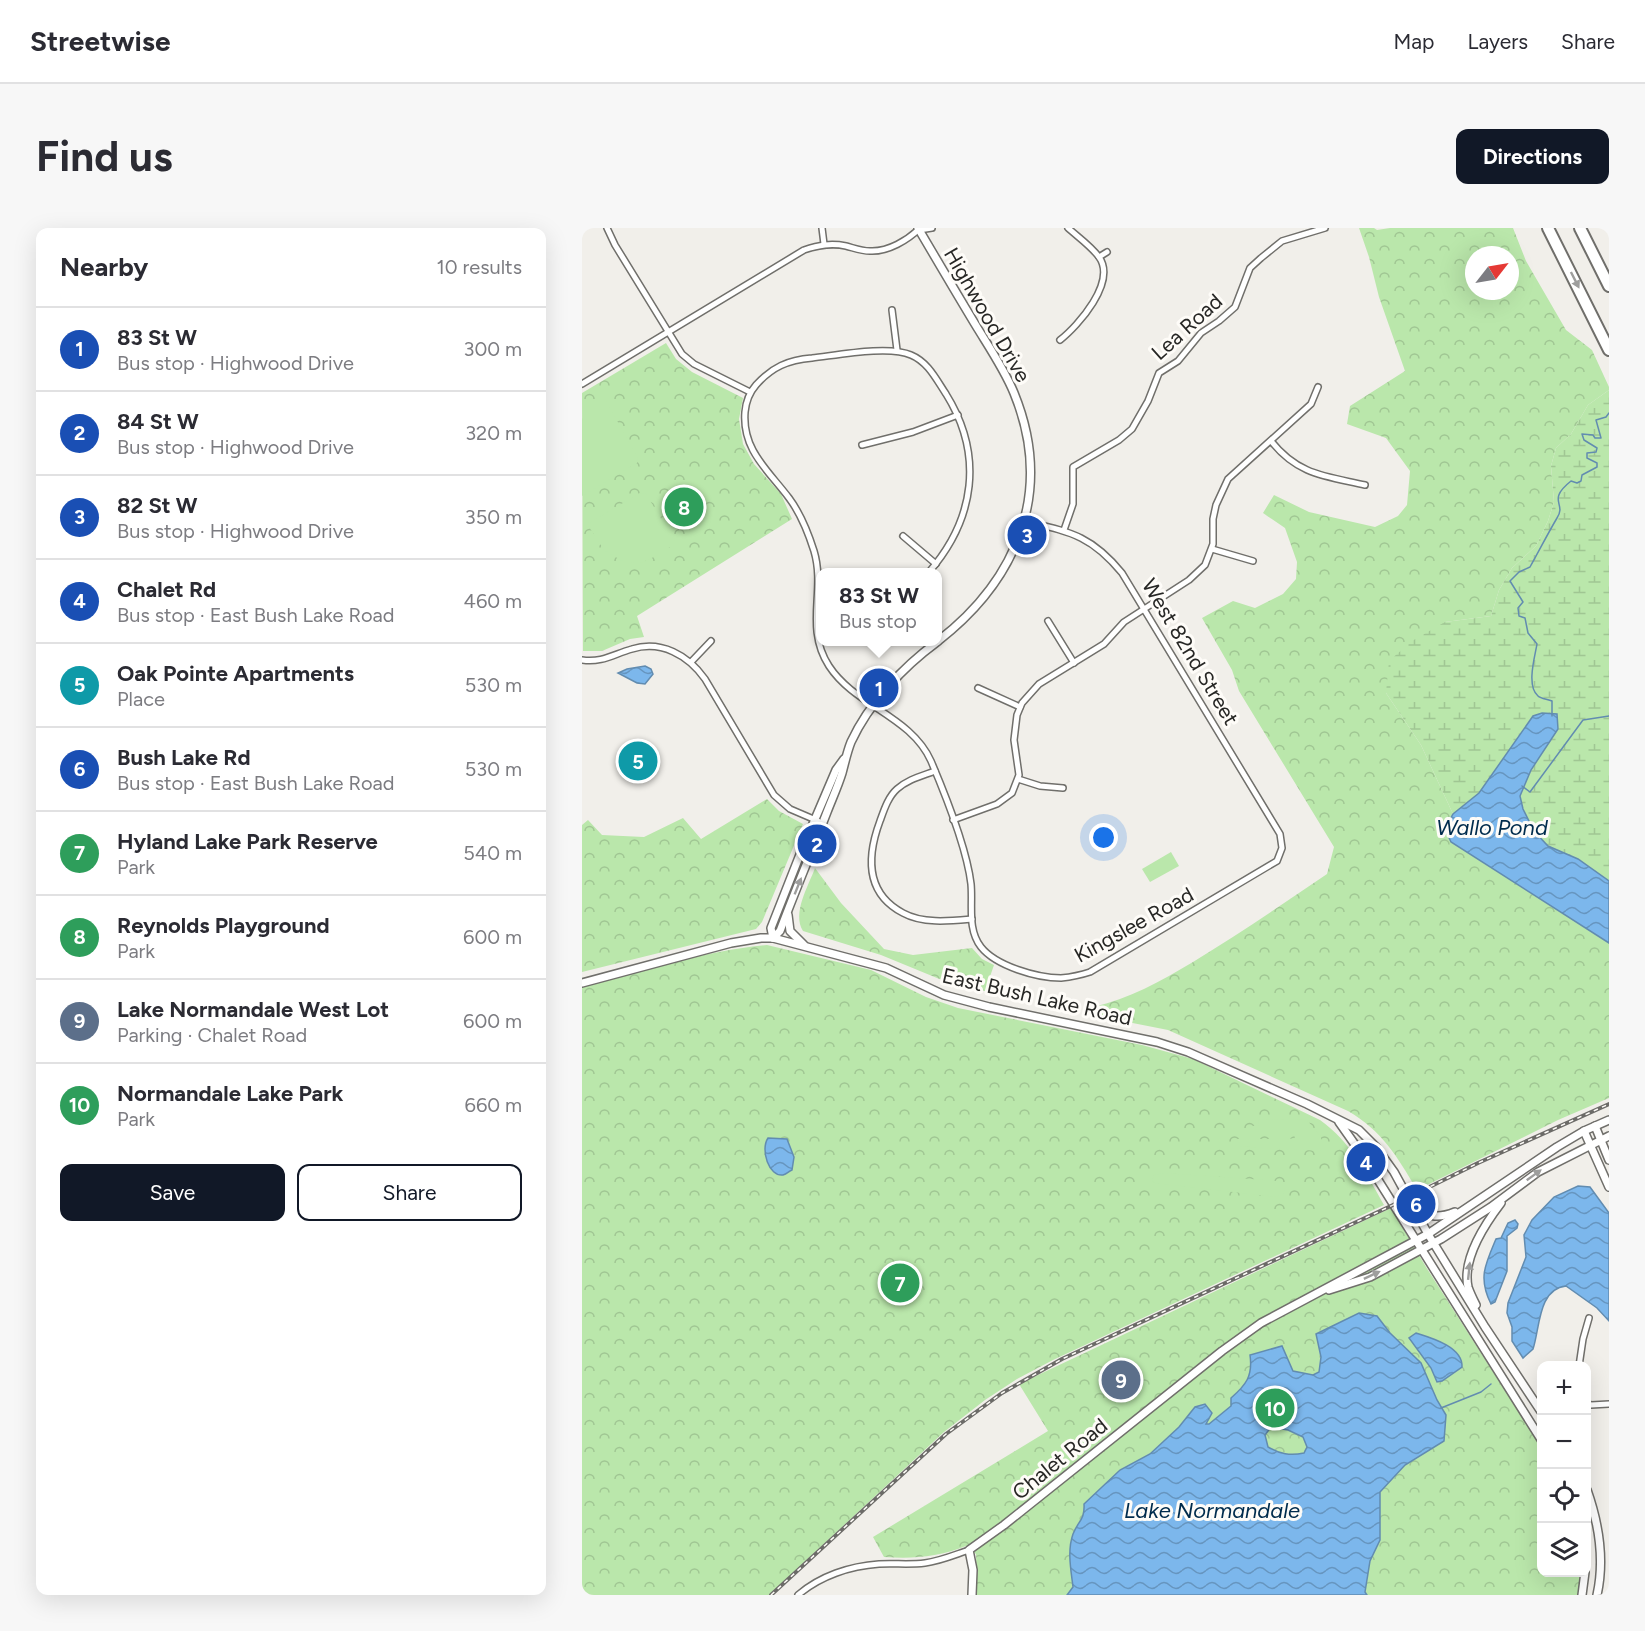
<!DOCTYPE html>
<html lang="en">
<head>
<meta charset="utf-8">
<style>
  body { margin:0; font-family:Figtree,sans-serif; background:#f7f7f7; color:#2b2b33 }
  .controls { position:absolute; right:18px; bottom:18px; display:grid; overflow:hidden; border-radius:12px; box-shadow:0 6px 24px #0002 }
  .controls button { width:54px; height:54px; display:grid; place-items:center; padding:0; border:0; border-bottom:2px solid #e1e1e2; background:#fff; color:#2b2b33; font:30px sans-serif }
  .compass { position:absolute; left:883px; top:18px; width:54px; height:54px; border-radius:50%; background:#fff; box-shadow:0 6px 24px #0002; rotate:59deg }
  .you { position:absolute; left:522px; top:610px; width:21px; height:21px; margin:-15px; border:4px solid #fff; border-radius:50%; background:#1a73e8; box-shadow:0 0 0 9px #1a73e833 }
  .badge { display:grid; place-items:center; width:39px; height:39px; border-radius:50%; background:#111827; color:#fff; font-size:20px; font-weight:700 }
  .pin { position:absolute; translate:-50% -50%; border:3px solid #fff; box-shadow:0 2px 6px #0006 }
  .popup { position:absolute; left:234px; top:340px; width:126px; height:78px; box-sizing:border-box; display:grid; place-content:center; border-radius:12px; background:#fff; filter:drop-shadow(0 2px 4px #0005); font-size:20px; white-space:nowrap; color:#7c7c81 }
  .popup b { font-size:22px; color:#2b2b33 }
  .popup::after { content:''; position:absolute; left:50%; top:100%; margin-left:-12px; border:12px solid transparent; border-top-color:#fff }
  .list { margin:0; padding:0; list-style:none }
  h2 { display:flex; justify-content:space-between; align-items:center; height:78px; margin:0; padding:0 24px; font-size:26px }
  h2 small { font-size:20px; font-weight:400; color:#7c7c81 }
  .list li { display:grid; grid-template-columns:39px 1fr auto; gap:18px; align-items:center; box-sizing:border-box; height:84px; padding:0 24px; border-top:2px solid #e1e1e2 }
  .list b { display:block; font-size:22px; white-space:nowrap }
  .list p { margin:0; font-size:20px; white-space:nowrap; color:#7c7c81 }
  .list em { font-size:20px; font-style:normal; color:#7c7c81 }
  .actions { display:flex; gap:12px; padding:18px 24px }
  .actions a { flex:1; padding:14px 0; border:2px solid #111827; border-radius:12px; text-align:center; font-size:21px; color:#111827 }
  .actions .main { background:#111827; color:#fff }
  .icon { flex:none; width:33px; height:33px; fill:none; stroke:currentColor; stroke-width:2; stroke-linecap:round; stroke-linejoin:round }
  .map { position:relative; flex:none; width:1027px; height:1367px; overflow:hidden; border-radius:12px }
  header { display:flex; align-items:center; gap:36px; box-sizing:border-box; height:84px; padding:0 30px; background:#fff; border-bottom:2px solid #e1e1e2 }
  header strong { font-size:28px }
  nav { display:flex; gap:33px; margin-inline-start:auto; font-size:21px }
  .intro { display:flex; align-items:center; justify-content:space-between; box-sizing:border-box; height:144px; padding:0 36px }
  h1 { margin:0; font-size:42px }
  .button { padding:15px 27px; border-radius:12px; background:#111827; color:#fff; font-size:21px; font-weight:700 }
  main { display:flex; gap:36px; padding:0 36px }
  aside { flex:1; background:#fff; border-radius:12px; box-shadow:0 6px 24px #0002 }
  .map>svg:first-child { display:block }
  .forest { fill:url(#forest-crowns); fill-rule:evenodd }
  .wetland { fill:url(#wetland-marsh) }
  .pitch { fill:#bae7ab }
  .water { fill:url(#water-waves); stroke:#628cb0; stroke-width:1.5; fill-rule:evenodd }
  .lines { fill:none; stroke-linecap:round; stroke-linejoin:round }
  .stream { stroke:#628cb0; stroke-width:1.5 }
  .minor-casing { stroke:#706f6b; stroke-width:8 }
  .tertiary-casing { stroke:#706f6b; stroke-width:10 }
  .motorway-casing { stroke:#706f6b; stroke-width:14 }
  .minor { stroke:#fff; stroke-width:5 }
  .tertiary { stroke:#fff; stroke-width:7 }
  .motorway { stroke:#fff; stroke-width:10 }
  .rail-casing { stroke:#6c6b68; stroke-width:4 }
  .rail { stroke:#fefcf8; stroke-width:1.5; stroke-dasharray:4.5; stroke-linecap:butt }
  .oneway { fill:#9e9e9d }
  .labels { text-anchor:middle; stroke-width:6; stroke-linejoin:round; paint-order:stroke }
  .street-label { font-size:21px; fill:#272725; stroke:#fefcf8 }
  .water-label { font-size:22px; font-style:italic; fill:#002c4d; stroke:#fefcf8 }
</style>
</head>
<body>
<header>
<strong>Streetwise</strong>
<nav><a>Map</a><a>Layers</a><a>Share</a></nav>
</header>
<div class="intro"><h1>Find us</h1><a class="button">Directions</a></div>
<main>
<aside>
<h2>Nearby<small>10 results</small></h2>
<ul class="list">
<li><span class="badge" style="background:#1a4fb4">1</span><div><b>83 St W</b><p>Bus stop · Highwood Drive</p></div><em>300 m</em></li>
<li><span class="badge" style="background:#1a4fb4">2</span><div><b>84 St W</b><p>Bus stop · Highwood Drive</p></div><em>320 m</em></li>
<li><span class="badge" style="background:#1a4fb4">3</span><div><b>82 St W</b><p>Bus stop · Highwood Drive</p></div><em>350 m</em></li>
<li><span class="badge" style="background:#1a4fb4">4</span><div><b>Chalet Rd</b><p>Bus stop · East Bush Lake Road</p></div><em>460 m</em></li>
<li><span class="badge" style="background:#0f9aa8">5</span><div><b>Oak Pointe Apartments</b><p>Place</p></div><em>530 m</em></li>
<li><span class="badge" style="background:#1a4fb4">6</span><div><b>Bush Lake Rd</b><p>Bus stop · East Bush Lake Road</p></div><em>530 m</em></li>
<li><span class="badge" style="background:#2e9e5b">7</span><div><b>Hyland Lake Park Reserve</b><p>Park</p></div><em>540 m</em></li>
<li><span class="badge" style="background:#2e9e5b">8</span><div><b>Reynolds Playground</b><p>Park</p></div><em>600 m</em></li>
<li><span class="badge" style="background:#5c6f8a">9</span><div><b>Lake Normandale West Lot</b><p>Parking · Chalet Road</p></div><em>600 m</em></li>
<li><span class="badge" style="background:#2e9e5b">10</span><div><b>Normandale Lake Park</b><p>Park</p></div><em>660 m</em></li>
</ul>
<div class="actions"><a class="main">Save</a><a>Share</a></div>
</aside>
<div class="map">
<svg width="1027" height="1367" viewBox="0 0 1027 1367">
  <defs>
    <pattern id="forest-crowns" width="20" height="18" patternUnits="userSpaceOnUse" patternTransform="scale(1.5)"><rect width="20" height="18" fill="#bae7ab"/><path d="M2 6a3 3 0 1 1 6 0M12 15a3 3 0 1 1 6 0" fill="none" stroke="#a0c693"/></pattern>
    <pattern id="wetland-marsh" width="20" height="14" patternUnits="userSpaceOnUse" patternTransform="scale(1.5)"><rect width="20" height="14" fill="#bae7ab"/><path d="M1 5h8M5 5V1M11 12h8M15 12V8" fill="none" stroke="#a0c693"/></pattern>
    <pattern id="water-waves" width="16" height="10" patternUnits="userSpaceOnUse" patternTransform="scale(1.5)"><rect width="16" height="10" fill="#7cb7ec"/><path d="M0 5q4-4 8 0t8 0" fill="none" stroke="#6695bf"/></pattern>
  </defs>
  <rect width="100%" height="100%" fill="#f1efea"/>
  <!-- forest -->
  <g class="forest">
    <path d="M777,0H792L795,2L808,0H931L944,33L984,102L1010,122L1027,159V162L1006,177L989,206L974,220L969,238L972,274L966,293L954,318L930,340L917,362L909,388L863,394L804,465L839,517L871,586L863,601L869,614L1027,715V870L976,892L835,962C815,928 800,903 766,883L586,802L505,786L511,779C547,771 579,753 611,734C657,706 701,676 745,646L752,619L657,463L650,442L620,390L651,373L673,380L701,366L714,351L715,334L703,300L681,285L692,267L727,284L793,299L816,288L825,277L828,243L804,210L765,196L768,178L823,143L797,69L787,29ZM892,27H928V63H892Z"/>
    <polygon points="84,115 94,131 110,144 161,170 157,191 161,216 172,236 199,266 210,291 55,388 62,409 48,411 20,423 1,423 0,165"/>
    <polygon points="185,571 197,583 221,596 180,694 174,701 0,744 0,597 6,592 20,607 62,609 101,590 119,611"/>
    <path d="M233,640L259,675L302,721L331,727L390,720L400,731L412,737L403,763L372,757L299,727L221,703C210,685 226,659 233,640Z"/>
    <path d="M185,717L289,742L344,769L376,780L560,817L611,831L738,892C769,914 784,945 802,977L471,1132L435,1151L403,1172L362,1204L187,1367H0V759C61,743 122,723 185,717Z"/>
    <path d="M809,980L844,1039L959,1219L960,1344L999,1345L997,1367H395L394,1326L384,1318C356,1329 332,1331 302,1329L291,1309L466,1203L437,1156Z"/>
  </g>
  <!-- wetland -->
  <polygon class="wetland" points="1027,162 1027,653 996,631 966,618 952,603 941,581 938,568 949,542 975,502 951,488 897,565 871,586 839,517 804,465 807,433 830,413 863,394 909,388 917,362 930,340 954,318 966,293 972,274 969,238 974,220 989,206 1006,177"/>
  <!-- pitch -->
  <g class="pitch">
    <polygon points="24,173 56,230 55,235 0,268 0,191"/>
    <polygon points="58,265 64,266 94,315 76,327 59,335 42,334 22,322 5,296"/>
    <polygon points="589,624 597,638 568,654 560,641"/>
    <polygon points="697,891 725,892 739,909 739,923 652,918 652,911 707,911 713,910 711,904 669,904 669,898 677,898 676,892"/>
    <polygon points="582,945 696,953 703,960 701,966 694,969 573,955 570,953 572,947"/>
  </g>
  <!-- water -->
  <g class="water">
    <polygon points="63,438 69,441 71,446 63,456 55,455 36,445 45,441"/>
    <polygon points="960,485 975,486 976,501 949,542 938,568 941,581 952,603 966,618 996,631 1027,653 1027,715 869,614 863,601 871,586 897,565 951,488"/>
    <path d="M186,910L205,911L212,929L210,942C207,943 205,946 201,947C187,949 178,922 186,910Z"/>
    <path d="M996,958L1008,959L1027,985V1093L1015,1080L984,1058C956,1061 958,1100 951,1121L941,1130L930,1113V1099L925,1085L926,1075L944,1029L942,1007L950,992L972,969Z"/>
    <path d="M933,992L936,996L935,1000L925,1008V1043L913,1074L909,1076C896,1050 903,1037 914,1011L919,1010L926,995Z"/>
    <path d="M777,1085L795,1088L808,1105L839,1135L855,1172L864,1187L862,1213L823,1237L798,1264V1312L788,1333L783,1364L785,1367H485L491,1359C489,1342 485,1323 491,1306C496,1293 503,1292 502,1276L538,1242L568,1226L597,1199L613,1179L623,1176L630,1185L624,1196H627L649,1178V1170C664,1157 671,1148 668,1127L700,1118L711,1143L731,1147L737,1144L739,1129L734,1106ZM689,1199L706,1202L721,1209L725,1219L722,1225C708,1228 698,1226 686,1219L683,1207Z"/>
    <path d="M834,1105C850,1110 881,1119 880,1139L860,1153L855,1154L849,1140L827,1110Z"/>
  </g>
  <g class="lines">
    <!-- stream -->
    <g class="stream">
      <path d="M970,488V473C966,471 959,471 956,468C944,458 953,428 955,416L946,405L943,390L937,388L936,380L941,374L928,353L937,344L948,339C957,323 965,307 975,290C985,275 964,273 989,253L995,255L999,253L1000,247L1015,239V235L1005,230V225L1014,224L1015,220L1002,212L1000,206L1011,207L1013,210H1019L1014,192L1024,189L1027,185"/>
      <polyline points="940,558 948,564 1001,492 1027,488"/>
      <polyline points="859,1180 899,1164 909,1156"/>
    </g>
    <!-- minor casing -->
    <g class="minor-casing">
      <g id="minor">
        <polyline points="25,0 33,17 100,126 112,136 168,164"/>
        <polyline points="240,0 242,16"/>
        <polyline points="337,2 350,0"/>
        <polyline points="517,29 525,24"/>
        <polyline points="310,82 315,122"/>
        <path d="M478,112C496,98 535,54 517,29C509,18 496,9 486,0"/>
        <path d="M0,156L222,22C237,17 249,15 264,18C272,20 279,23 288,23C306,24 326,12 338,0"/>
        <path d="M689,213C716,247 743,248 783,257"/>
        <polyline points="280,217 331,204 376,187"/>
        <polyline points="482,302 491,276 491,239 537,212 550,201 566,173 577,145 596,133 619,105 637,93 653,79 668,40 679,30 700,13 743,0"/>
        <polyline points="321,308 354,336"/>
        <polyline points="630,321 671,333"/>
        <path d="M347,344C393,291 402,227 364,166C354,151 346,134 329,127C307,117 256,127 230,130C206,132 190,139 174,157C167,165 164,173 163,184C160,222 186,242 207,270C219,286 226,304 232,323C244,363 222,399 247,438C273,478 329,488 349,533C363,566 385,622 389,656C391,677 385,701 399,719C414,738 455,750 479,750C489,749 499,747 508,744L695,633L700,620L698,606L540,345C509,307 488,304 442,293"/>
        <polyline points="466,393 492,435"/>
        <path d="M0,432C20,435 32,426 50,421C79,412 106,427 123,451L192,567L208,581L236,593"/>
        <polyline points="109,434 129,413"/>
        <polyline points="396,460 438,479"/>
        <path d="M353,543C340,548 326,551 315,561C306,569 302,582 298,593C285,628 283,665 321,685C341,696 368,693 390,691"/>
        <polyline points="436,551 458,558 481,560"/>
        <polyline points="371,592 415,576 430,565 437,547 432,512 435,487 440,475 457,456 522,416 542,394 607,352 623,337 631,316 631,291 634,277 646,251 729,176 736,159"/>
        <polyline points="997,1138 1001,1111 1007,1090"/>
        <polyline points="1005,1175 1009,1177 1027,1176"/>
        <path d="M216,1367C238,1348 268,1338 297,1336C312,1335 327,1337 343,1335C358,1333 372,1327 387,1322"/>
      </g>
    </g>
    <!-- tertiary casing -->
    <g class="tertiary-casing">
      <g id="tertiary">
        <path d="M336,0C356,34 376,68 396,101C409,122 423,143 432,165C472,263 436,351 356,413"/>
        <polyline points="206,687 208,703 222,717"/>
        <path d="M191,710L198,703C213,663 230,623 245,584C250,571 256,558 260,545C263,534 265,524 269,514C287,475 321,439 355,414"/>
        <polyline points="191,710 189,700 219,624 254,542 262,531"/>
        <polyline points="0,755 149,715 179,710 191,710 304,740 362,767 407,779 575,814 606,824 725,876 777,902 794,919 812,944 846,1006 903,1099 960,1185"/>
        <polyline points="757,894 781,928 960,1213"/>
        <polyline points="1013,898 1027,932"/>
        <polyline points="1002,903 1027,959"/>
        <path d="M834,980C847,990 858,990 873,984"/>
        <polyline points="747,1062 788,1049 859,1011 909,979 956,944 1027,908"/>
        <path d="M894,1077C891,1071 888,1065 886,1059C880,1031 903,996 919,975"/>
        <path d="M1005,1262C1017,1296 1023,1331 1015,1367"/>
        <polyline points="390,1367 391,1342 387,1322 422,1297 640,1123 679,1095 846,1006 975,919 1002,903 1027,892"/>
        <polyline points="1000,1367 1003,1344"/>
      </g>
    </g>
    <!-- motorway casing -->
    <g class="motorway-casing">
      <g id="motorway">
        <polyline points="966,0 1027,122"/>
        <polyline points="998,0 1027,58"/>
      </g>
    </g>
    <!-- minor -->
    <use href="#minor" class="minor"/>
    <!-- tertiary -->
    <use href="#tertiary" class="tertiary"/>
    <!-- motorway -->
    <use href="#motorway" class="motorway"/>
    <!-- rail casing -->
    <g class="rail-casing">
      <polyline id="rail" points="189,1367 364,1206 420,1165 480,1131 811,977 896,935 1027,876"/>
    </g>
    <!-- rail -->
    <use href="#rail" class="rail"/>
  </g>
  <!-- one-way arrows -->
  <defs><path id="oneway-solid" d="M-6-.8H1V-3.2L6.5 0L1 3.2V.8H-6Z" transform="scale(1.5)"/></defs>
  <g class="oneway">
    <use href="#oneway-solid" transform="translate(993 52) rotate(63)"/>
    <use href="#oneway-solid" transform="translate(216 658) rotate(-68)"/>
    <use href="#oneway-solid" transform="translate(952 947) rotate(-36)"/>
    <use href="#oneway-solid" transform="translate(887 1043) rotate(-84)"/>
    <use href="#oneway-solid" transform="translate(790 1047) rotate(-25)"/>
  </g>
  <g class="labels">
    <!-- street labels -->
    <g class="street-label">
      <text transform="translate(405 87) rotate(60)" y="7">Highwood Drive</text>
      <text transform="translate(605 99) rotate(-42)" y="7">Lea Road</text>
      <text transform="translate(608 424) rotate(59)" y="7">West 82nd Street</text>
      <text transform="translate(552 697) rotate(-29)" y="7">Kingslee Road</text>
      <text transform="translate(455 769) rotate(13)" y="7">East Bush Lake Road</text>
      <text transform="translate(478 1231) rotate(-39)" y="7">Chalet Road</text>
    </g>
    <!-- water labels -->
    <g class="water-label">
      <text x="910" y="607">Wallo Pond</text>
      <text x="630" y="1290">Lake Normandale</text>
    </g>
  </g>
</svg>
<div class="controls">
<button>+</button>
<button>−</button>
<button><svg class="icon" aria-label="locate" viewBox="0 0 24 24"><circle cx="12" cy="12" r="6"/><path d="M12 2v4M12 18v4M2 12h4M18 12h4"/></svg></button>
<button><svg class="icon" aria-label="layers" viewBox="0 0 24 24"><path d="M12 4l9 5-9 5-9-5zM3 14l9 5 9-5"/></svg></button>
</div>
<svg class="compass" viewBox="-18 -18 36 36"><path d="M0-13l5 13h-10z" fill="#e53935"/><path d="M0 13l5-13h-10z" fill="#7c7c81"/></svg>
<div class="you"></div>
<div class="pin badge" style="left:297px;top:460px;background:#1a4fb4">1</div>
<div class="popup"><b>83 St W</b>Bus stop</div>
<div class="pin badge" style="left:235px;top:616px;background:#1a4fb4">2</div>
<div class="pin badge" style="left:445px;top:307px;background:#1a4fb4">3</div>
<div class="pin badge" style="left:784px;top:934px;background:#1a4fb4">4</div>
<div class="pin badge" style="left:56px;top:533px;background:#0f9aa8">5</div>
<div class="pin badge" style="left:834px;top:976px;background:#1a4fb4">6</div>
<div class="pin badge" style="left:318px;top:1055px;background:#2e9e5b">7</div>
<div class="pin badge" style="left:102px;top:279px;background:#2e9e5b">8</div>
<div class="pin badge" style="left:539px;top:1152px;background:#5c6f8a">9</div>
<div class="pin badge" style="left:693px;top:1180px;background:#2e9e5b">10</div>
</div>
</main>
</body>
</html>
